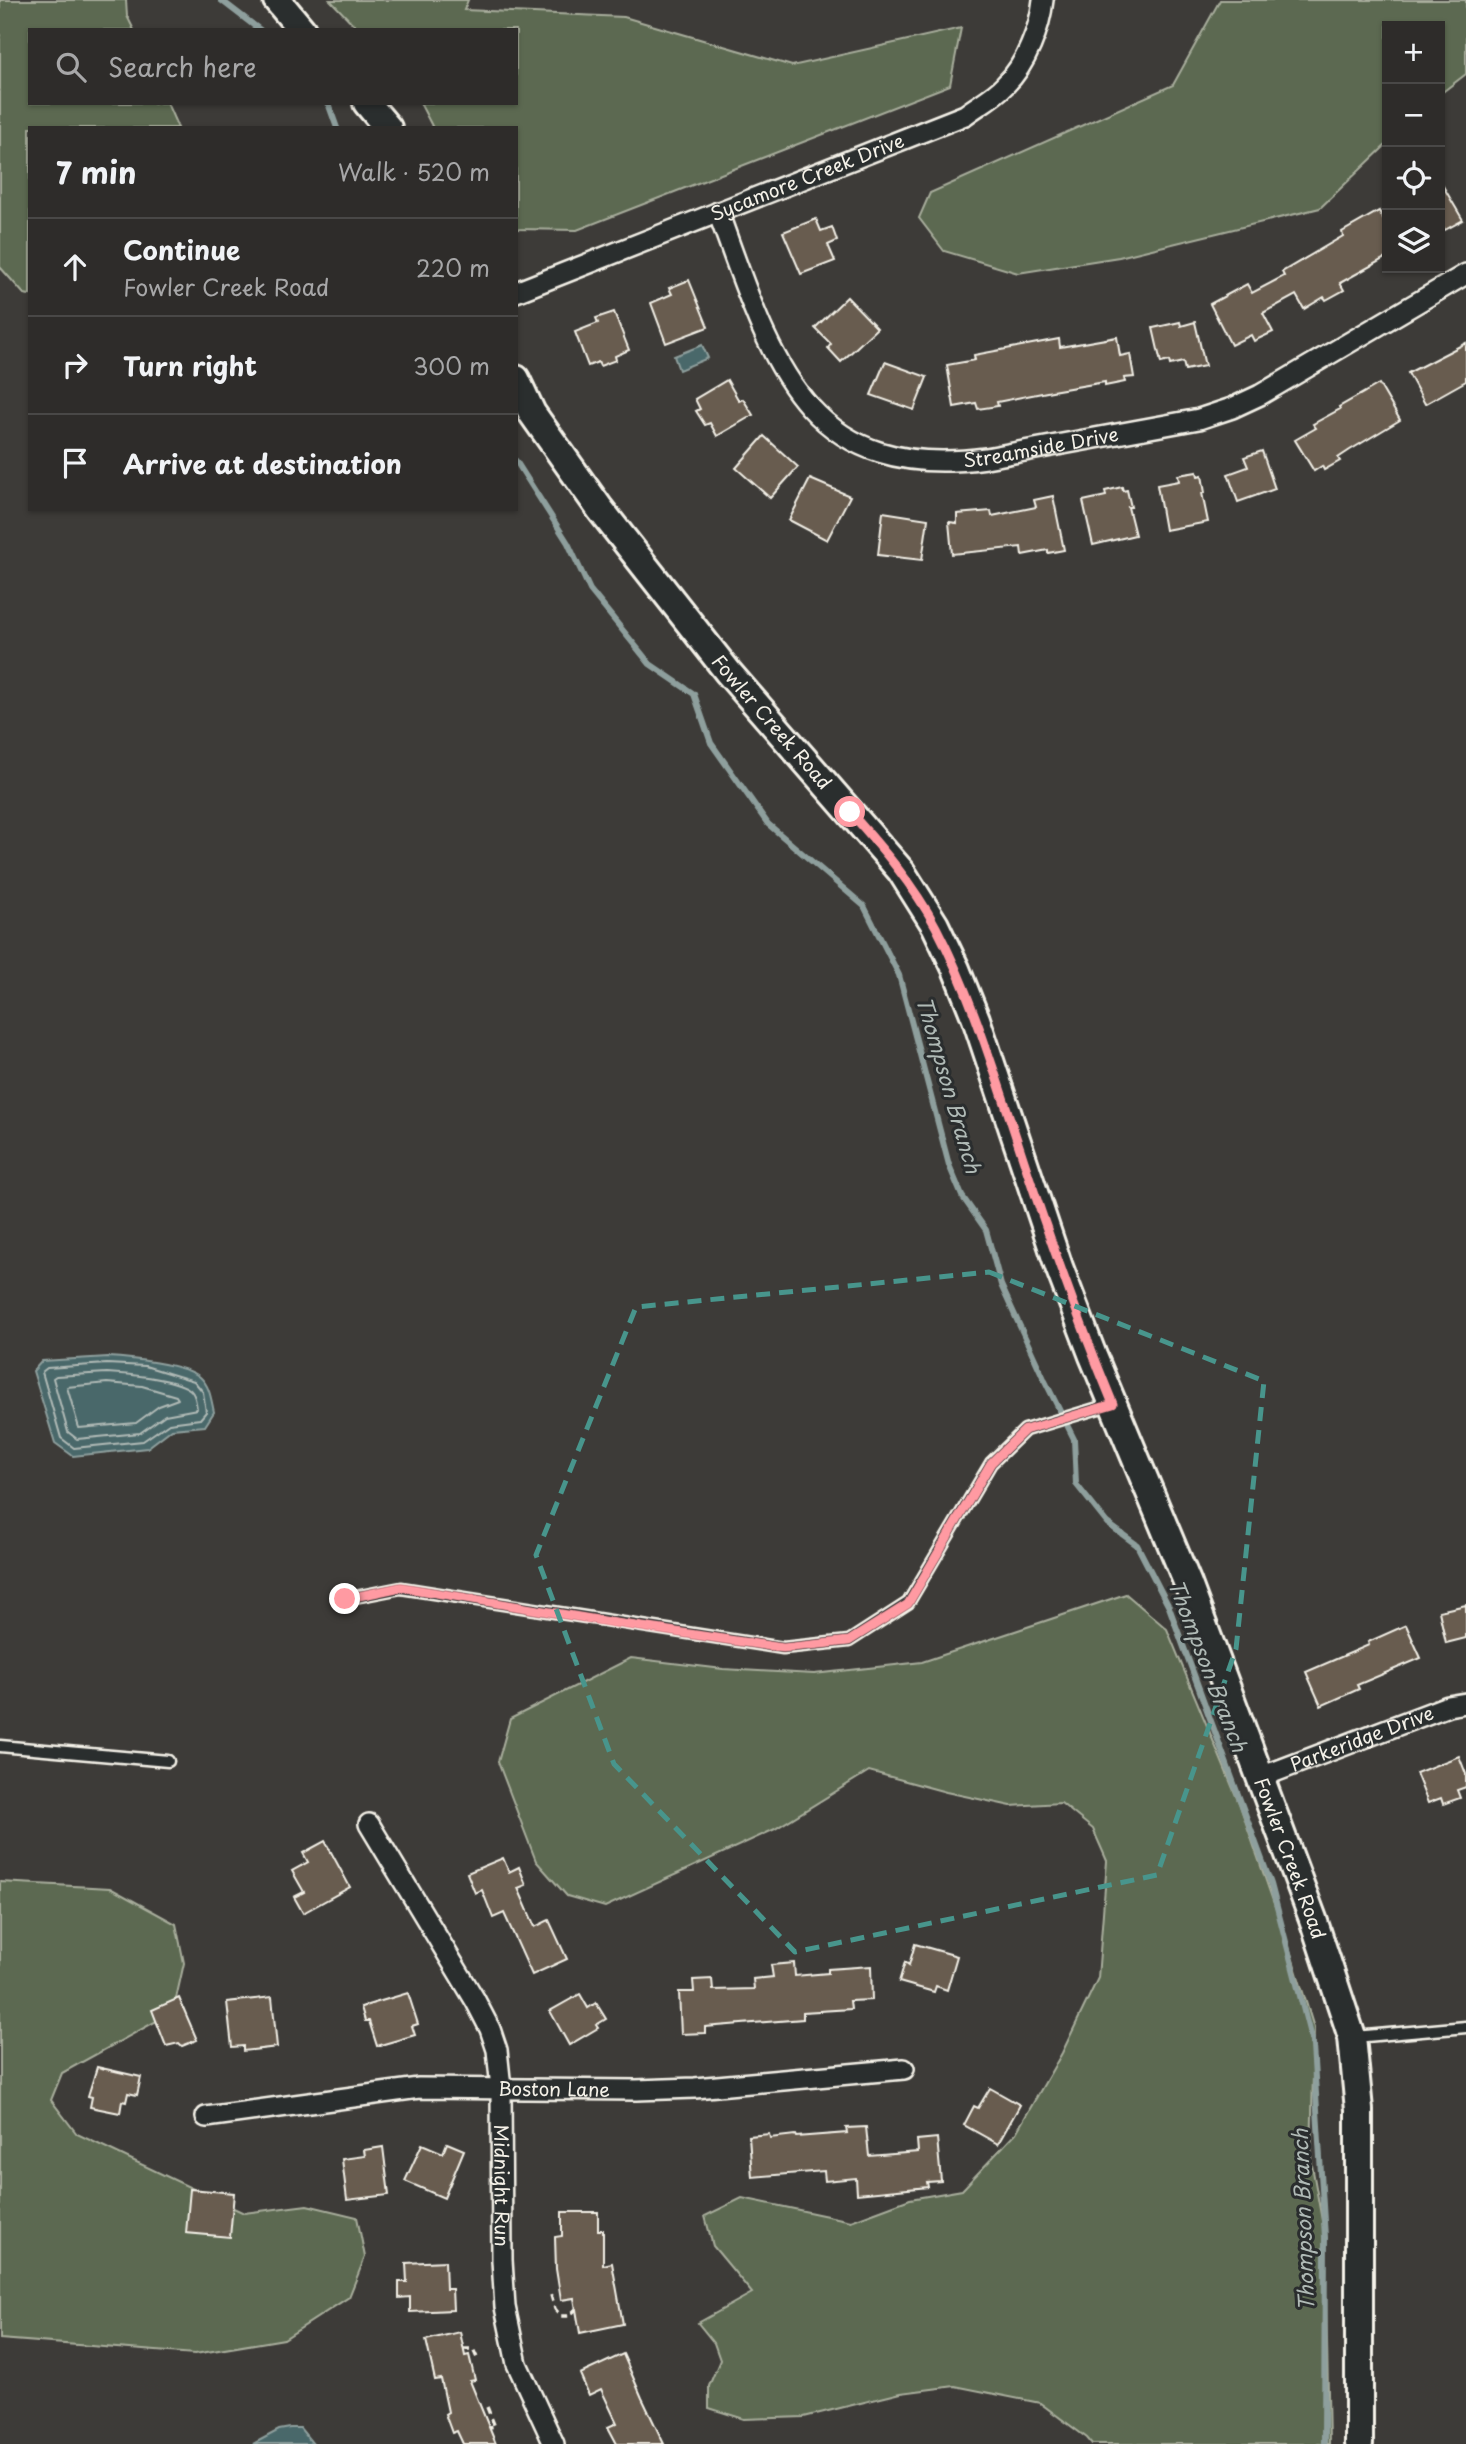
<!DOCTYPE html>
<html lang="en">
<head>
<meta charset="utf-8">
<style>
  body { margin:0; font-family:"Playpen Sans",sans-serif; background:#363432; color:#f1f3f6 }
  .controls { position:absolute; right:21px; top:21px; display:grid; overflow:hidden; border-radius:0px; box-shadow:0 2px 5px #0004 }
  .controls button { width:63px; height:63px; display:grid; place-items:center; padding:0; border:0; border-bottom:2px solid #494847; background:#2e2c2a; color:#f1f3f6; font:35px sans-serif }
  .stop { position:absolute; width:21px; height:21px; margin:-16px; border:5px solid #ff9aa2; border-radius:50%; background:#fff }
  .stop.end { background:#ff9aa2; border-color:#fff; box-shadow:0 2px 7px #0008 }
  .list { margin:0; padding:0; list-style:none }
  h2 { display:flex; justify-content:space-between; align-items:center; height:91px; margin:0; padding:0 28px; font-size:30px }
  h2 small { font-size:23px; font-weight:400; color:#a7a7a8 }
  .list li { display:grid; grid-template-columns:46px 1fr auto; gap:21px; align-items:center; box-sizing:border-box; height:98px; padding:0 28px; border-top:2px solid #494847 }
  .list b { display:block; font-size:26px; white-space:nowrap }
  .list p { margin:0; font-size:23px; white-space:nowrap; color:#a7a7a8 }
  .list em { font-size:23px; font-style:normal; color:#a7a7a8 }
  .icon { flex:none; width:38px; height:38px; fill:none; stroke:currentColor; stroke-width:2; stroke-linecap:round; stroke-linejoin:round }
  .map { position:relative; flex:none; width:1466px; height:2444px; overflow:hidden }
  .search { position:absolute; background:#2e2c2a; box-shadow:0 2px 5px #0004; left:28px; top:28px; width:490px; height:77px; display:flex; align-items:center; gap:18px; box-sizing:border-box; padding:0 24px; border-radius:0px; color:#a7a7a8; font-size:26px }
  .panel { position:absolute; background:#2e2c2a; box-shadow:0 2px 5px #0004; left:28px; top:126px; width:490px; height:385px; border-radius:0px }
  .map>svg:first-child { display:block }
  .green { fill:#5b6951; stroke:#a8ad9c; stroke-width:2 }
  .water { fill:#4a686b; stroke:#8e9f9d; stroke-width:2 }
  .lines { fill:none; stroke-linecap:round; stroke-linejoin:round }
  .shore { stroke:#b0bab6; stroke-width:2 }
  .stream { stroke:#8e9f9d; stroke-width:6 }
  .building { fill:#685c4f; stroke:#f4f1e8; stroke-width:2 }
  .lane-casing { stroke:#f4f1e8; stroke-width:15 }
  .street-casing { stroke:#f4f1e8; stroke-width:24 }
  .secondary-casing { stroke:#f4f1e8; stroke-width:32 }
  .path { stroke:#f4f1e8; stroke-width:3.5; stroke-dasharray:7 5; stroke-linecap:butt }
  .lane { stroke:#2a2d2e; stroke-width:10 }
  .street { stroke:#2a2d2e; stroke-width:19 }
  .secondary { stroke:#2a2d2e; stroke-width:26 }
  .route { stroke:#ff9aa2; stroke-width:9 }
  .marked { fill:none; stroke:#48958c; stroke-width:5; stroke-dasharray:14 9; stroke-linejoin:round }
  .labels { text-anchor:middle; stroke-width:6; stroke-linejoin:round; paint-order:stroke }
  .street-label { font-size:19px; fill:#f4f1e8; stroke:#2a2d2e }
  .water-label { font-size:21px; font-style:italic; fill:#b0bab6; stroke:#2a2d2e }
</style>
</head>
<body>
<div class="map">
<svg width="1466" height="2444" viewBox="0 0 1466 2444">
  <rect width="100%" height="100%" fill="#3d3b38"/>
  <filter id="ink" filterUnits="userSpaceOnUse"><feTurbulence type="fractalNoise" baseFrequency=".0143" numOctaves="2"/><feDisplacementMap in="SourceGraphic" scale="14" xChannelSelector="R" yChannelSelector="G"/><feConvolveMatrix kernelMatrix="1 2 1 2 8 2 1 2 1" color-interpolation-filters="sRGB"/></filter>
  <g filter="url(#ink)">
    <!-- green -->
    <g class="green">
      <polygon points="0,0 126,0 127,16 134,30 30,30 30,103 167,103 178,128 30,128 30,295 24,294 0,267"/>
      <polygon points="330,0 468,0 464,10 624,17 792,66 961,28 950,85 577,230 516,229 516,128 433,128 420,103 516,103 516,30 359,30"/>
      <polygon points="1220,0 1466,0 1466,74 1440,94 1440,26 1387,26 1387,144 1320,208 1119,257 1018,273 944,251 919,218 930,193 1173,85"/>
      <polygon points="1126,1594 1167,1629 1239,1803 1290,1950 1314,2028 1311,2160 1325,2237 1329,2444 1092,2444 1087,2438 1040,2403 955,2386 901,2393 804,2417 744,2419 709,2408 709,2386 720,2360 714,2343 698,2323 752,2293 713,2246 705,2216 742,2198 851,2221 910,2199 962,2190 1016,2133 1062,2053 1098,1978 1107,1861 1093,1829 1061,1803 1011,1806 946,1792 869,1771 775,1829 605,1907 567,1896 536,1861 498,1762 510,1719 631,1658 723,1669 814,1674 922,1662"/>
      <polygon points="0,1882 110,1888 176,1924 184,1963 173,2012 62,2073 51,2100 77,2134 244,2213 307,2205 357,2217 365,2257 349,2297 284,2339 195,2354 0,2339"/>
    </g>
    <!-- water -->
    <g class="water">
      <polygon points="702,345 708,358 679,370 674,356"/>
      <path d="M108,1357C128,1358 185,1364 200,1377C210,1386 211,1399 214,1412L205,1426L172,1429L147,1448L73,1456L55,1443L33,1371L42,1361Z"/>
      <polygon points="290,2428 300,2428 313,2444 253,2444 279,2430"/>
    </g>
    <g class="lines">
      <!-- shore -->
      <g class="shore">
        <polygon points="107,1364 145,1366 194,1381 203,1392 206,1412 200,1419 169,1423 143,1441 74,1448 61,1438 42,1372 47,1368"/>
        <path d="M107,1373C127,1374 173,1378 189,1389C195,1393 196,1402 197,1409L165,1415L140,1433L77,1439L68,1432L53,1378L56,1376Z"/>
        <polygon points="107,1383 142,1386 176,1396 178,1399 159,1406 136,1423 79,1428 67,1387"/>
      </g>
      <!-- stream -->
      <g class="stream">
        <polyline points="221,0 260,30"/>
        <polyline points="328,103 337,128"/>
        <polyline points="516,461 568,543 590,590 650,664 694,694 711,743 768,824 864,906 899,975 949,1165 962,1196 986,1230 1001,1285 1045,1381 1074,1439 1076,1484 1107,1523 1137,1545 1169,1607 1271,1884 1313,2046 1325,2237 1324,2444"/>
      </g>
    </g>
    <!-- building -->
    <g class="building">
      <polygon points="1440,181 1463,220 1445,230 1440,221"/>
      <polygon points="1379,211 1387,226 1387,257 1340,283 1344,290 1326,300 1324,297 1304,309 1296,295 1263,313 1273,332 1254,341 1251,335 1231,345 1210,304 1247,284 1252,293 1284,276 1282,272 1343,236 1342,232"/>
      <polygon points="816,219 821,231 832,227 837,241 828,245 835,261 801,274 783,232"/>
      <polygon points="689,280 708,327 666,343 651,303 672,294 669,288"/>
      <polygon points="847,297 877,328 841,362 828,348 831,344 815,328"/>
      <polygon points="614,312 629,350 615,356 616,360 600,366 598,362 588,366 575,332 598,323 596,318"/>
      <polygon points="1180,322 1181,326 1195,322 1205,366 1185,370 1183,362 1170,365 1169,361 1161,363 1153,328"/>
      <polygon points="1117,337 1120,356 1130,354 1134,377 1124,378 1125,382 1105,386 1105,382 1052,391 997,402 998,406 978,409 976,403 954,407 947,365 975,360 974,355 1059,339 1060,347"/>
      <polygon points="1466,343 1466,381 1425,404 1408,373"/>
      <polygon points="885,362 927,377 914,410 871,395"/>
      <polygon points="727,380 739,401 743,399 753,415 717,436 710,423 705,425 696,411 700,409 695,399"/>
      <polygon points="1379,384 1400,420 1350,450 1338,458 1340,461 1324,470 1322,466 1314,471 1295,440 1316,428 1313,424 1340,409 1339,407"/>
      <polygon points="764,436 798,467 770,498 736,468"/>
      <polygon points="1262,451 1275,489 1238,502 1228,474 1248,467 1244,457"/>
      <polygon points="1197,472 1198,476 1202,475 1205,493 1202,493 1208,522 1165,530 1157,485 1179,481 1178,475"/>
      <polygon points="810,479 850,496 827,540 789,520"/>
      <polygon points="1122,487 1123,491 1127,490 1131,507 1128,507 1135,535 1093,545 1083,501 1106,496 1105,491"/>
      <polygon points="1053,496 1064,550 1048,553 1048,550 1022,555 1021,547 952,554 949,522 957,523 957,514 991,511 992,516 1036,507 1034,500"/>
      <polygon points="883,512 928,519 922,560 878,555"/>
      <polygon points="1466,1605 1466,1638 1446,1643 1439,1611"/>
      <polygon points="1406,1625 1421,1658 1357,1685 1359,1689 1321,1706 1306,1672 1369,1645 1368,1642"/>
      <polygon points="1459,1756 1466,1774 1466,1787 1457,1790 1460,1798 1443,1804 1441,1798 1428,1803 1416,1773"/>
      <polygon points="325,1841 350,1887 303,1913 294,1897 304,1892 292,1871 308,1862 303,1853"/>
      <polygon points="503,1858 509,1872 519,1867 526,1885 518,1888 535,1927 549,1920 567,1959 532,1975 504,1913 493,1918 482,1890 475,1893 467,1873"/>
      <polygon points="915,1944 957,1956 947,1990 936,1986 934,1992 899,1982 905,1962 909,1965"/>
      <polygon points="794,1963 795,1976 828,1973 828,1969 871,1966 872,2000 850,2001 851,2009 803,2012 803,2019 705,2027 705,2033 681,2034 679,1992 694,1992 693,1980 712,1979 713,1990 754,1989 753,1979 773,1977 771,1965"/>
      <polygon points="408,1993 418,2024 412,2026 415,2035 377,2046 369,2021 365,2021 361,2007"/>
      <polygon points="580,1994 588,2008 596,2003 606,2019 596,2025 598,2028 569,2045 550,2011"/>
      <polygon points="272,1997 277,2047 243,2051 243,2046 232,2047 227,2002"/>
      <polygon points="179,1998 197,2040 182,2046 179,2043 166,2046 152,2010"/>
      <polygon points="97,2067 141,2077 137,2095 128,2093 126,2102 122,2101 120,2113 90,2107 92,2097 88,2096"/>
      <polygon points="990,2088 1020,2105 998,2144 964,2125 974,2106 978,2108"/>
      <polygon points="866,2127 869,2156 918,2152 917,2140 937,2138 941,2181 927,2182 928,2187 857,2194 856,2178 825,2181 824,2171 752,2177 749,2136 769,2134 770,2138 795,2135 796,2137 847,2133 846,2128"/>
      <polygon points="447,2143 464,2150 444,2198 405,2181 422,2144 443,2153"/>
      <polygon points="383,2147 389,2195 347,2200 342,2159 365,2156 364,2150"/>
      <polygon points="190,2189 234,2193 230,2237 186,2233"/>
      <polygon points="562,2212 598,2212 598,2230 603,2230 603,2265 612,2263 623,2324 580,2333 574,2298 561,2300 556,2269 555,2237 562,2236"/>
      <polygon points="445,2261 446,2289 452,2289 453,2310 410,2312 410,2297 399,2298 399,2282 407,2282 406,2263"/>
      <polygon points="460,2332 465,2356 469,2355 475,2380 470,2381 496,2444 463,2444 457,2431 452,2433 445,2414 448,2412 441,2379 435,2380 426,2340"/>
      <polygon points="623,2354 642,2398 664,2444 617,2444 608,2427 617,2423 601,2389 589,2395 580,2374"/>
    </g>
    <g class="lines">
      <!-- lane casing -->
      <g class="lane-casing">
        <g id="lane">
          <polyline points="345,1599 401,1588 783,1648 849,1641 908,1603 991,1463 1025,1430 1112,1404"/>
          <polyline points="0,1746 168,1761"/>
          <polyline points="1355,2037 1466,2027"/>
        </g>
      </g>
      <!-- street casing -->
      <g class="street-casing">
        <g id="street">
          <path id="s1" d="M718,212C770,354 801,483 986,458L1199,419L1232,408L1260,395L1466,274"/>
          <path id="s2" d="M516,292L965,115C978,105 994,97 1005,85C1026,65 1040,28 1043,0"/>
          <path id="s3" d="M1261,1777L1448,1706L1466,1703"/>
          <path id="s4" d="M369,1824L475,2000L490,2029L497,2050L501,2088L502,2260L505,2307L517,2364L554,2444"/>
          <path id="s5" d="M206,2117L419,2088L636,2090L695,2088L904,2069"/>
        </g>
      </g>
      <!-- secondary casing -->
      <g class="secondary-casing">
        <g id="secondary">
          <polyline points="277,0 302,30"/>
          <polyline points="367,103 388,128"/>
          <path id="s6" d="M516,379L532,413L600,509L728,672L901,871L935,925L956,969L976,1019L1059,1267L1093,1356L1188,1584L1313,1919L1352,2037L1359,2110V2444"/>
        </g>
      </g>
      <!-- path -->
      <g class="path">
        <polyline points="551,2295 555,2309 561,2316 569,2316 576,2309"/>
        <polyline points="463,2349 473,2349 478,2360"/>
        <polyline points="487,2407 495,2427 489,2428"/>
      </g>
      <!-- lane -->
      <use href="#lane" class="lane"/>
      <!-- street -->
      <use href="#street" class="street"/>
      <!-- secondary -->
      <use href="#secondary" class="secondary"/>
    </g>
  </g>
  <g class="lines" filter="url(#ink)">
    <!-- route -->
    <path class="route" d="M345,1599L401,1587L609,1622L783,1648L849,1641L908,1604L991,1463L1025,1430L1113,1404C1077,1317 1046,1229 1017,1140C993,1068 971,994 936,927C913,884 882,848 850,812"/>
  </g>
  <!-- marked area -->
  <path class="marked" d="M989,1272L1264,1381L1236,1649L1157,1875L795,1952L614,1764L536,1555L636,1307Z"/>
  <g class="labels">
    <!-- street labels -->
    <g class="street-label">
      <text dy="7" stroke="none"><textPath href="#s2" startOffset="313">Sycamore Creek Drive</textPath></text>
      <text dy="7" stroke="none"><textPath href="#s1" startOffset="464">Streamside Drive</textPath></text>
      <text dy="7" stroke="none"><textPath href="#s6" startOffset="429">Fowler Creek Road</textPath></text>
      <text dy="7" stroke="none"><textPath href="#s3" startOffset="108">Parkeridge Drive</textPath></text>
      <text dy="7" stroke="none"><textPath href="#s6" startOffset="1689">Fowler Creek Road</textPath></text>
      <text dy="7" stroke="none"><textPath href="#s5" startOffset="350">Boston Lane</textPath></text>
      <text dy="7" stroke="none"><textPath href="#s4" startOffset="396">Midnight Run</textPath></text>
    </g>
    <!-- water labels -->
    <g class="water-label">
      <text transform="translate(948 1085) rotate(74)" y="7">Thompson Branch</text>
      <text transform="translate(1207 1666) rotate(69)" y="7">Thompson Branch</text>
      <text transform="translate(1304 2220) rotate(-92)" y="7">Thompson Branch</text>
    </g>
  </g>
</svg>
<div class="controls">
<button>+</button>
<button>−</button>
<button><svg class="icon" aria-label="locate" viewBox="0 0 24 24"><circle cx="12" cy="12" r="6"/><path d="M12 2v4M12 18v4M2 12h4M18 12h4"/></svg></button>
<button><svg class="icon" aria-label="layers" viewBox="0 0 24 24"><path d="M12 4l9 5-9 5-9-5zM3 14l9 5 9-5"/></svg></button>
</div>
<div class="stop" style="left:850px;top:812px"></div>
<div class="stop end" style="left:345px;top:1599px"></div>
<div class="search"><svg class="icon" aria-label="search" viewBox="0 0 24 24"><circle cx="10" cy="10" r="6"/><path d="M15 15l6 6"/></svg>Search here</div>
<section class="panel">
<h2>7 min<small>Walk · 520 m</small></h2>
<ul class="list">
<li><svg class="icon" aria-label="ahead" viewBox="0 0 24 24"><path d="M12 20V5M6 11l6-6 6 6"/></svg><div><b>Continue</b><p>Fowler Creek Road</p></div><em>220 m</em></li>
<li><svg class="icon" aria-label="right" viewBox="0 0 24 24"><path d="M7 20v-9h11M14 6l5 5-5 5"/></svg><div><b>Turn right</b></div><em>300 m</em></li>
<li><svg class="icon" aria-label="arrive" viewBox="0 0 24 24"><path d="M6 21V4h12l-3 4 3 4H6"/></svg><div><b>Arrive at destination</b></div></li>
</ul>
</section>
</div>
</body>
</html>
